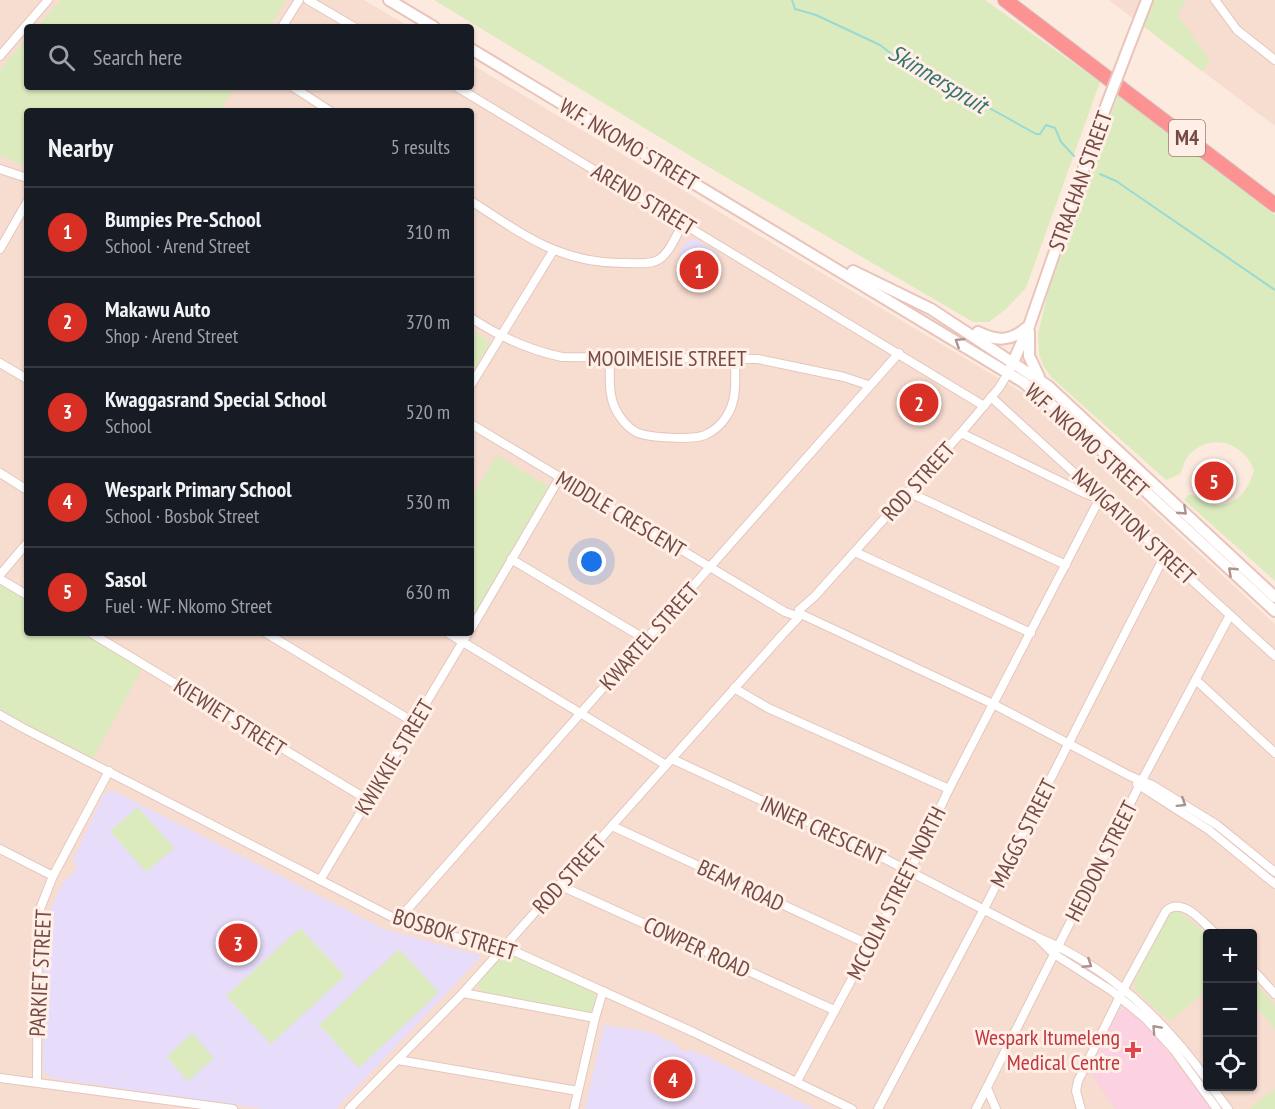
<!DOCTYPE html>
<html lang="en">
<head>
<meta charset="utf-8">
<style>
  body { margin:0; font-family:"PT Sans Narrow",sans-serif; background:#20242c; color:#f1f3f6 }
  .controls { position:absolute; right:18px; bottom:18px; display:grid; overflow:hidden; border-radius:6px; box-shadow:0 2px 4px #0004 }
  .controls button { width:54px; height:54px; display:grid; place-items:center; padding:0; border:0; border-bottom:2px solid #363941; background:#171b24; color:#f1f3f6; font:30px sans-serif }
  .you { position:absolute; left:592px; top:562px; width:21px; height:21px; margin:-15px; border:4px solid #fff; border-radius:50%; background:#1a73e8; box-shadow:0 0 0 9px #1a73e833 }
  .badge { display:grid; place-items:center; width:39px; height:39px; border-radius:50%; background:#d93025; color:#fff; font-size:20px; font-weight:700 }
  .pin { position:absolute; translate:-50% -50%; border:3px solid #fff; box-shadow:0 2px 6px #0006 }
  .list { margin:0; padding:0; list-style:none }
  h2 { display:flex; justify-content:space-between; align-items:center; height:78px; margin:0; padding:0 24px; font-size:26px }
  h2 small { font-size:20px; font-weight:400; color:#9ea1a6 }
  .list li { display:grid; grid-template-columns:39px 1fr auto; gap:18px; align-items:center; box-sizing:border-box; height:90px; padding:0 24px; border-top:2px solid #363941 }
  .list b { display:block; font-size:22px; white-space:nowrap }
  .list p { margin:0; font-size:20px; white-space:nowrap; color:#9ea1a6 }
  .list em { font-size:20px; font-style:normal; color:#9ea1a6 }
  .icon { flex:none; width:33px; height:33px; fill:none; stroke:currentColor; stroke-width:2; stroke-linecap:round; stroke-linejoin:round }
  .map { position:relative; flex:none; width:1275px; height:1109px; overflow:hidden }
  .search { position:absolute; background:#171b24; box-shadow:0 2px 4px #0004; left:24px; top:24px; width:450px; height:66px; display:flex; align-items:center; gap:15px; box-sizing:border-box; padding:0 21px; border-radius:6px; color:#9ea1a6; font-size:22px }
  .panel { position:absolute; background:#171b24; box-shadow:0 2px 4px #0004; left:24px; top:108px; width:450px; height:528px; border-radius:6px }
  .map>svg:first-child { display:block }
  .residential { fill:#f7dcd0; fill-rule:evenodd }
  .education { fill:#e7dcf9 }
  .medical { fill:#fcd1e1 }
  .green { fill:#dbebbd }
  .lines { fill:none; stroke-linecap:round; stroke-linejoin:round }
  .stream { stroke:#99dad4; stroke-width:2 }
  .street-casing { stroke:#e4c6be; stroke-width:10 }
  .secondary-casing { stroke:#e9c4ba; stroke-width:14 }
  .highway-casing { stroke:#d6c9c8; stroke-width:16 }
  .street { stroke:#fff; stroke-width:8 }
  .secondary { stroke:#fff; stroke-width:10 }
  .highway { stroke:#fc9392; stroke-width:14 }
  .secondary-bridge-casing { stroke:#e9c4ba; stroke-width:14; stroke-linecap:butt }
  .secondary-bridge { stroke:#fff; stroke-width:10 }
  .oneway { stroke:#ac9390 }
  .health-dot { fill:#e0444e; stroke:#ffefe6; stroke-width:2 }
  .labels { text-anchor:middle; stroke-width:6; stroke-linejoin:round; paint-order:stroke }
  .shield { fill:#ffefe6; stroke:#9e7c76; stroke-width:1.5 }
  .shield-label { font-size:21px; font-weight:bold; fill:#754b46 }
  .street-label { font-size:22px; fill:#754b46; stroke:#ffefe6 }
  .health-label { font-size:22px; fill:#be3a42; stroke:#ffefe6; text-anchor:end }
  .water-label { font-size:24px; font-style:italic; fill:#367470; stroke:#ffefe6 }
</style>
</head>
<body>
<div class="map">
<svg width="1275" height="1109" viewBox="0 0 1275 1109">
  <rect width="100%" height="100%" fill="#fdeadf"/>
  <!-- residential -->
  <g class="residential">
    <path d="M0,0H364L410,27H27V87H471V64L1030,397L1275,624V1109H0ZM27,111H471V633H27ZM1208,934H1252V1086H1208Z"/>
    <polygon points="1109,0 1275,0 1275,126 1202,71"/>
  </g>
  <!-- education -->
  <g class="education">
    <polygon points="695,239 718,254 699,286 679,253 686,242"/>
    <polygon points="114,791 386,930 482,956 336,1109 263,1109 52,1078 43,1072 42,928 64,880 72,875 76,867 73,859 104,794"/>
    <polygon points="604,1025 650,1032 678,1045 680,1050 685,1052 690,1050 704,1055 815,1109 585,1109"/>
  </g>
  <!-- medical -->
  <polygon class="medical" points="1126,1008 1130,1009 1151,1030 1212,1109 1115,1109 1089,1071 1118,1012"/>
  <!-- green -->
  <g class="green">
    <polygon points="61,0 285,0 284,4 270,27 37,27"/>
    <polygon points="434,0 985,0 1100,82 1026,288 1005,310 989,322 973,322 712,169"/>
    <polygon points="1152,0 1187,0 1177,14 1210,61 1202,71 1142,25"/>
    <polygon points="27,39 27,87 234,87 220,111 27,111 27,166 0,156 0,70"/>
    <path d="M1118,95L1275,215V581L1184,500L1188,495C1197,494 1202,500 1210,503C1232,511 1249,491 1254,470C1243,441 1209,432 1188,456C1184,461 1183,468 1180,474L1166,480L1051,377L1044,367L1039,355L1038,334L1048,292Z"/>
    <polygon points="471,329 490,342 471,375"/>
    <polygon points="497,455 551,488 471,621 471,499"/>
    <polygon points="0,586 6,587 27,600 27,633 82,633 142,669 93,758 13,717 0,708"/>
    <polygon points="138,807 174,848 146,872 110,831"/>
    <polygon points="1179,911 1207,934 1207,990 1170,1021 1136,991 1134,983 1168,915 1172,912"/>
    <polygon points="300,928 345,976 271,1044 226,996"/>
    <polygon points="399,949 439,992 359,1068 319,1025"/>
    <path d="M504,954H509L589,988C602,999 600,1008 584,1014L486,995L480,990L478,983Z"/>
    <polygon points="1252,979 1275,1006 1275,1030 1253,1002"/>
    <polygon points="192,1033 214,1058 202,1069 193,1060 201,1070 188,1081 167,1057"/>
    <polygon points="1275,1089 1275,1109 1249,1109"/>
  </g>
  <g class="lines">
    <!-- stream -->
    <g class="stream">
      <polyline points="792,0 795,9 816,15 880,45 903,63 918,67 933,80 957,87 965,98 984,105 1036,134 1040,134 1046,125 1055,128 1061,142 1074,156"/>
      <polyline points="1100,174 1116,181 1275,290"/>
    </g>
    <!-- street casing -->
    <g class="street-casing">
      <g id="street">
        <polyline points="308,0 354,27"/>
        <polyline points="1215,0 1237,30 1275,60"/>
        <polyline points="282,27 299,0"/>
        <polyline points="0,56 48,0"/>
        <polyline points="293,87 330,111"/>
        <polyline points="457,87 984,406"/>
        <polyline points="0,169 27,178"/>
        <path d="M471,201C524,235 560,264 626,263C636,263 649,265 658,260C669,254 677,234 683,223"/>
        <polyline points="0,249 27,202"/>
        <path d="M471,318C500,337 528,350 562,357L758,359L844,377L868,385"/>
        <path d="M610,358C610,374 608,393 615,408C619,417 627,427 636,432C648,438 693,440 705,435C714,431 721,425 726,417C738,400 735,378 735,358"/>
        <polyline points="0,363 27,379"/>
        <polyline points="471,385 553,251"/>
        <polyline points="991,397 1275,656"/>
        <polyline points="471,424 785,612 794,615"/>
        <polyline points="0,473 27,490"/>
        <polyline points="908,492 1066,565"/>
        <polyline points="855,552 1031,633"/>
        <polyline points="511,559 645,639"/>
        <polyline points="0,575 27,543"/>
        <polyline points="0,579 27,595"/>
        <polyline points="799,610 815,596 961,433 999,388 1008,373"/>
        <polyline points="803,615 993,704 1130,776 1152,785 1217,825 1275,872"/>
        <polyline points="471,629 560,477"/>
        <polyline points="91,633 368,800"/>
        <polyline points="266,633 415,723"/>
        <polyline points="448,633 666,765"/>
        <polyline points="1196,680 1275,753"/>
        <polyline points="734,688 768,708 949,789"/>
        <polyline points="0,715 23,728 398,920 490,947 516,952 693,1032 852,1109"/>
        <path d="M672,759L858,845L1037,937C1109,967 1163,1019 1208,1081"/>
        <polyline points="1137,784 1209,830 1275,884"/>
        <polyline points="612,826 870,945"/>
        <polyline points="0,849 53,876"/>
        <polyline points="320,880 468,633"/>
        <polyline points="559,885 834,1010"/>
        <polyline points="398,920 899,353"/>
        <polyline points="1040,940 1054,954 1112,991 1146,1019 1174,1050 1217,1109"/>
        <polyline points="1252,969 1275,994"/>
        <polyline points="463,993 595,1018"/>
        <polyline points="398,1060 578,1091"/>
        <polyline points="0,1078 233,1109"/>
        <polyline points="797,1081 910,871 949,789 1101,496 1092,496 1084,493 961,433"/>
        <polyline points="37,1082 38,914 53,876 109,771"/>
        <polyline points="1211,1086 1228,1109"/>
        <polyline points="987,1088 996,1109"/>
        <polyline points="349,1109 463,993 782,635 798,618"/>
        <polyline points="574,1109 595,1018 603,991"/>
        <polyline points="878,1109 984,909 1165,555"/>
        <polyline points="976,1109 1139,786 1230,615"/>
        <path d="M1081,1109L1076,1091L1078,1081L1124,988L1166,911C1183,896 1203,923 1216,934"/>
      </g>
    </g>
    <!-- secondary casing -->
    <g class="secondary-casing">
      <g id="secondary">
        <polyline points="389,0 434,27"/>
        <polyline points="471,49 1023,382 1058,410 1275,611"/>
        <polyline points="1126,54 1147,0"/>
        <polyline points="853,271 931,309 1048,386 1275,597"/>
        <path d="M978,332C996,341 1010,342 1026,328"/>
        <polyline points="1029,332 1029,356 1039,377"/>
        <polyline points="1011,367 1029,326 1097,130"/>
      </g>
    </g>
    <!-- highway casing -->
    <g class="highway-casing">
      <polyline id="highway" points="1005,0 1275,205"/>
    </g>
    <!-- street -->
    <use href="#street" class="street"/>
    <!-- secondary -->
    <use href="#secondary" class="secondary"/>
    <!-- highway -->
    <use href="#highway" class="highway"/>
    <!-- secondary-bridge casing -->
    <g class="secondary-bridge-casing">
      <polyline id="secondary-bridge" points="1097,130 1126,54"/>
    </g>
    <!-- secondary-bridge -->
    <use href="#secondary-bridge" class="secondary-bridge"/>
  </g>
  <!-- one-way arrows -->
  <defs><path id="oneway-chevron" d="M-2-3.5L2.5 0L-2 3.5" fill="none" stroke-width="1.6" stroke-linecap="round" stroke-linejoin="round" transform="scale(1.5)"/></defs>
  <g class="oneway">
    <use href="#oneway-chevron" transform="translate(959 342) rotate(-148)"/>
    <use href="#oneway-chevron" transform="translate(1183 511) rotate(43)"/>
    <use href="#oneway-chevron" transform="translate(1232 571) rotate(-137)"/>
    <use href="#oneway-chevron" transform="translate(1182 803) rotate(32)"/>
    <use href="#oneway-chevron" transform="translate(1088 964) rotate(33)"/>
    <use href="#oneway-chevron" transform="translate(1156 1029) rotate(-133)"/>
  </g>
  <!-- markers -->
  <path class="health-dot" d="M1130 1041h6v6h6v6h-6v6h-6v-6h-6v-6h6z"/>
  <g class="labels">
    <!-- shield labels -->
    <rect class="shield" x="1169" y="120" width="36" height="36" rx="4.5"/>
    <g class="shield-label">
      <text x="1187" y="145">M4</text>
    </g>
    <!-- street labels -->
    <g class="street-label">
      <text transform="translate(629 144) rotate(31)" y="8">W.F. NKOMO STREET</text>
      <text transform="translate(1080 181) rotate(-70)" y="8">STRACHAN STREET</text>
      <text transform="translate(644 199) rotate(31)" y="8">AREND STREET</text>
      <text x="667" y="366">MOOIMEISIE STREET</text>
      <text transform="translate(1087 440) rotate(42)" y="8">W.F. NKOMO STREET</text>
      <text transform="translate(918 481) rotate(-48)" y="8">ROD STREET</text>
      <text transform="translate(621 514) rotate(31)" y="8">MIDDLE CRESCENT</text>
      <text transform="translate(1134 526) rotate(43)" y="8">NAVIGATION STREET</text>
      <text transform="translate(649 636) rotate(-48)" y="8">KWARTEL STREET</text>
      <text transform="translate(230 717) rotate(32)" y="8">KIEWIET STREET</text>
      <text transform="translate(394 757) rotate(-59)" y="8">KWIKKIE STREET</text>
      <text transform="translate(823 830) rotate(25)" y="8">INNER CRESCENT</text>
      <text transform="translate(1023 833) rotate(-63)" y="8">MAGGS STREET</text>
      <text transform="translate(1101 861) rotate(-63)" y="8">HEDDON STREET</text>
      <text transform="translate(569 874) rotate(-48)" y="8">ROD STREET</text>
      <text transform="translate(741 885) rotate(25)" y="8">BEAM ROAD</text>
      <text transform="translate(896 893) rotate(-63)" y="8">MCCOLM STREET NORTH</text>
      <text transform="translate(455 934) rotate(17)" y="8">BOSBOK STREET</text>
      <text transform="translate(697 947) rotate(25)" y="8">COWPER ROAD</text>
      <text transform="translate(40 973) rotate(-87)" y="8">PARKIET STREET</text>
    </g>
    <!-- health labels -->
    <g class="health-label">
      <text x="1120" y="1045">Wespark Itumeleng<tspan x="1120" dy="25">Medical Centre</tspan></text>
    </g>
    <!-- water labels -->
    <g class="water-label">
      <text transform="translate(938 79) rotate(31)" y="8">Skinnerspruit</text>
    </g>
  </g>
</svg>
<div class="controls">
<button>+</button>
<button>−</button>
<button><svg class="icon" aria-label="locate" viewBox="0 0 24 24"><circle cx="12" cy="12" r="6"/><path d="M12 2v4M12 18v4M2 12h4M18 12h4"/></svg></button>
</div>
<div class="you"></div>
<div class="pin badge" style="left:699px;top:270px">1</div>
<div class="pin badge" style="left:919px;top:403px">2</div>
<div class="pin badge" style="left:238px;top:943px">3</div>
<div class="pin badge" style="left:673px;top:1079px">4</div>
<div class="pin badge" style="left:1214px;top:481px">5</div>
<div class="search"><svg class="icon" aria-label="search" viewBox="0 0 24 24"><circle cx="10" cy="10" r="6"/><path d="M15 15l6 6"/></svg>Search here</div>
<section class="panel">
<h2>Nearby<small>5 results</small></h2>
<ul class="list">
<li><span class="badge">1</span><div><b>Bumpies Pre-School</b><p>School · Arend Street</p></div><em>310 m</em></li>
<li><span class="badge">2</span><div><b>Makawu Auto</b><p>Shop · Arend Street</p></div><em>370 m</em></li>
<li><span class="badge">3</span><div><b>Kwaggasrand Special School</b><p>School</p></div><em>520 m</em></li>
<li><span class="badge">4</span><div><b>Wespark Primary School</b><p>School · Bosbok Street</p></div><em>530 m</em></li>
<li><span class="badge">5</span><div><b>Sasol</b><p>Fuel · W.F. Nkomo Street</p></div><em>630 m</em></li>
</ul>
</section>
</div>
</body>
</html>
